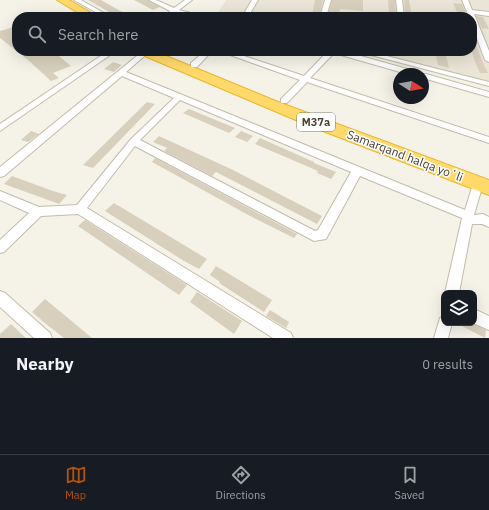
<!DOCTYPE html>
<html lang="en">
<head>
<meta charset="utf-8">
<style>
  body { margin:0; font-family:"IBM Plex Sans",sans-serif; background:#20242c; color:#f1f3f6 }
  .controls { position:absolute; right:12px; bottom:12px; display:grid; overflow:hidden; border-radius:8px; box-shadow:0 4px 16px #0002 }
  .controls button { width:36px; height:36px; display:grid; place-items:center; padding:0; border:0; border-bottom:1px solid #363941; background:#171b24; color:#f1f3f6; font:20px sans-serif }
  .compass { position:absolute; left:393px; top:68px; width:36px; height:36px; border-radius:50%; background:#171b24; box-shadow:0 4px 16px #0002; rotate:101deg }
  .list { margin:0; padding:0; list-style:none }
  h2 { display:flex; justify-content:space-between; align-items:center; height:52px; margin:0; padding:0 16px; font-size:17px }
  h2 small { font-size:13px; font-weight:400; color:#9ea1a6 }
  .icon { flex:none; width:22px; height:22px; fill:none; stroke:currentColor; stroke-width:2; stroke-linecap:round; stroke-linejoin:round }
  .map { position:relative; flex:none; width:489px; height:338px; overflow:hidden }
  .search { position:absolute; background:#171b24; box-shadow:0 4px 16px #0002; left:12px; right:12px; top:12px; height:44px; display:flex; align-items:center; gap:10px; box-sizing:border-box; padding:0 14px; border-radius:16px; color:#9ea1a6; font-size:15px }
  .sheet { height:116px; background:#171b24 }
  nav { display:flex; justify-content:space-around; align-items:center; box-sizing:border-box; height:56px; border-top:1px solid #363941; background:#171b24; font-size:11px; color:#9ea1a6 }
  nav a { display:grid; justify-items:center; gap:2px }
  nav .on { color:#b45309 }
  .map>svg:first-child { display:block }
  .residential { fill:#eae5d6 }
  .building { fill:#d8d0bd }
  .lines { fill:none; stroke-linecap:round; stroke-linejoin:round }
  .street-casing { stroke:#c2bcaa; stroke-width:2 }
  .highway-casing { stroke:#ebb52d; stroke-width:2 }
  .street { fill:#fff; fill-rule:evenodd }
  .highway { fill:#ffda6a; fill-rule:evenodd }
  .labels { text-anchor:middle; stroke-width:3; stroke-linejoin:round; paint-order:stroke }
  .shield { fill:#fff; stroke:#807c72; stroke-width:1 }
  .shield-label { font-size:11px; font-weight:bold; fill:#4a4436 }
  .street-label { font-size:12px; fill:#4a4436; stroke:#fff }
</style>
</head>
<body>
<div class="map">
<svg width="489" height="338" viewBox="0 0 489 338">
  <rect width="100%" height="100%" fill="#f5f3e8"/>
  <!-- residential -->
  <polygon class="residential" points="226,0 489,0 489,85 346,51 472,51 472,17 215,17"/>
  <!-- building -->
  <g class="building">
    <polygon points="88,0 101,0 131,17 118,17"/>
    <polygon points="134,0 148,0 160,7 153,10"/>
    <polygon points="315,0 323,0 319,17 312,16"/>
    <polygon points="332,0 363,0 363,11 340,9 339,16 328,15"/>
    <polygon points="388,0 395,0 396,16 389,15"/>
    <polygon points="404,0 409,0 412,17 405,17"/>
    <polygon points="453,3 462,4 467,17 459,17"/>
    <polygon points="476,16 483,17 489,29 482,28"/>
    <polygon points="17,26 17,51 53,51 71,66 53,73 59,78 51,81 28,60 0,38 0,31"/>
    <polygon points="472,34 483,63 488,73 480,73 475,62 472,52"/>
    <polygon points="435,51 445,52 449,68 438,65"/>
    <polygon points="113,62 122,65 114,72 104,69"/>
    <polygon points="147,102 155,104 93,168 83,165"/>
    <polygon points="189,109 223,123 235,128 229,133 183,113"/>
    <polygon points="31,131 39,134 28,142 21,140"/>
    <polygon points="241,131 253,136 247,142 235,137"/>
    <polygon points="159,136 231,169 322,216 317,224 216,172 212,176 164,151 167,148 153,142"/>
    <polygon points="260,138 314,162 314,163 336,172 331,179 317,173 318,171 255,144"/>
    <polygon points="155,158 297,234 294,238 252,217 152,162"/>
    <polygon points="12,176 53,191 67,195 59,204 4,184"/>
    <polygon points="114,203 169,236 207,259 199,269 184,261 105,211"/>
    <polygon points="85,220 187,285 179,295 78,226"/>
    <polygon points="216,266 272,300 264,312 219,283 220,282 210,275"/>
    <polygon points="197,292 242,321 234,334 190,302"/>
    <polygon points="45,299 68,318 92,338 64,338 46,324 32,312"/>
    <polygon points="270,310 289,322 286,328 266,316"/>
    <polygon points="456,323 472,323 486,330 485,338"/>
    <polygon points="11,324 26,338 0,338 0,334"/>
  </g>
  <g class="lines">
    <!-- street casing -->
    <g class="street-casing">
      <g id="street">
        <polygon points="74,0 81,0 111,17 104,17"/>
        <polygon points="149,0 156,0 174,8 185,0 192,0 179,10 207,17 195,17 175,13 170,17 163,17 170,11"/>
        <polygon points="252,0 258,0 248,17 242,17"/>
        <polygon points="325,0 331,0 326,17 320,17"/>
        <polygon points="396,0 402,0 404,17 398,17"/>
        <polygon points="462,0 468,0 472,10 489,12 489,16 474,14 489,51 489,62 485,60 472,25 472,17 469,17"/>
        <polygon points="108,51 116,51 0,131 0,124"/>
        <path d="M143,51L149,52L126,72L465,210L474,181H482L483,184L474,215L483,214L489,217V227L482,224H472L459,293H445L462,218L360,176L326,239L314,241L135,146L87,208L291,333L293,338H273L78,214L41,216L4,252L0,253V240L29,213L0,200V191L39,207L77,205L131,139L174,98L122,76L4,176L0,177V167ZM180,100L351,172L318,230L315,231L140,140Z"/>
        <polygon points="205,51 212,51 197,67 191,67 191,63"/>
        <polygon points="219,51 229,51 304,76 328,51 343,51 418,72 419,74 407,74 334,53 310,78 489,137 489,143 307,82 287,103 281,103 281,99 300,80"/>
        <polygon points="356,51 367,51 489,82 489,86"/>
        <polygon points="422,74 426,74 489,92 489,97 423,78"/>
        <polygon points="0,291 5,293 50,333 52,338 34,338 0,307"/>
        <polygon points="474,309 489,316 489,330 473,323"/>
        <polygon points="444,316 444,323 452,323 448,338 434,338 440,318"/>
      </g>
    </g>
    <!-- highway casing -->
    <g class="highway-casing">
      <g id="highway">
        <polygon points="57,0 69,0 98,17 85,17"/>
        <polygon points="138,51 154,51 278,102 489,180 489,195 310,126 140,54"/>
      </g>
    </g>
    <!-- street -->
    <use href="#street" class="street"/>
    <!-- highway -->
    <use href="#highway" class="highway"/>
  </g>
  <g class="labels">
    <!-- shield labels -->
    <rect class="shield" x="297" y="113" width="38" height="18" rx="3"/>
    <g class="shield-label">
      <text x="316" y="126">M37a</text>
    </g>
    <!-- street labels -->
    <g class="street-label">
      <text transform="translate(405 156) rotate(21)" y="4">Samarqand halqa yoʻli</text>
    </g>
  </g>
</svg>
<div class="controls">
<button><svg class="icon" aria-label="layers" viewBox="0 0 24 24"><path d="M12 4l9 5-9 5-9-5zM3 14l9 5 9-5"/></svg></button>
</div>
<svg class="compass" viewBox="-18 -18 36 36"><path d="M0-13l5 13h-10z" fill="#e53935"/><path d="M0 13l5-13h-10z" fill="#9ea1a6"/></svg>
<div class="search"><svg class="icon" aria-label="search" viewBox="0 0 24 24"><circle cx="10" cy="10" r="6"/><path d="M15 15l6 6"/></svg>Search here</div>
</div>
<section class="sheet">
<h2>Nearby<small>0 results</small></h2>
<ul class="list">
</ul>
</section>
<nav>
<a class="on"><svg class="icon" aria-label="map" viewBox="0 0 24 24"><path d="M3 6l6-2 6 2 6-2v14l-6 2-6-2-6 2zM9 4v14M15 6v14"/></svg>Map</a>
<a><svg class="icon" aria-label="directions" viewBox="0 0 24 24"><path d="M12 3l9 9-9 9-9-9zM9 14v-3h6M13 9l2 2-2 2"/></svg>Directions</a>
<a><svg class="icon" aria-label="saved" viewBox="0 0 24 24"><path d="M7 4h10v16l-5-4-5 4z"/></svg>Saved</a>
</nav>
</body>
</html>
